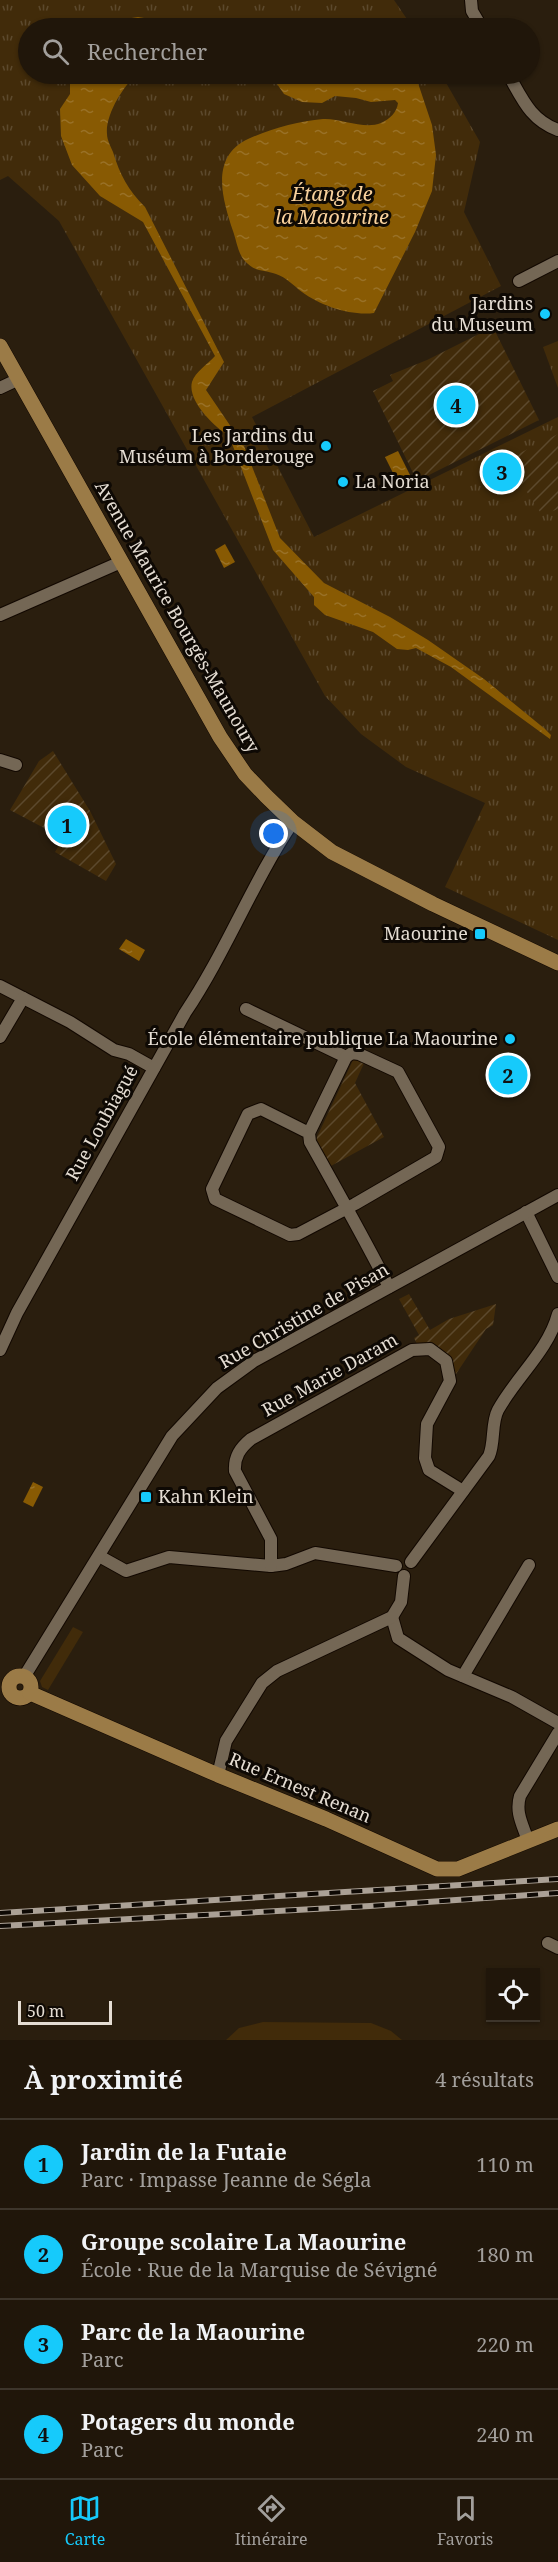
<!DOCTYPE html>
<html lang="fr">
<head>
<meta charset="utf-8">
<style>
  body { margin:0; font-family:"Noto Serif",serif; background:#2d2318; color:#f1f3f6 }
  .controls { position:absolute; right:18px; bottom:18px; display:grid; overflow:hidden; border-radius:0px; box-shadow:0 2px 4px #0004 }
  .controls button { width:54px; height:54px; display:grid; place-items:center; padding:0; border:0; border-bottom:2px solid #3d352b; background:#20160a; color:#f1f3f6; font:30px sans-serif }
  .scale { position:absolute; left:18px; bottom:15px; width:94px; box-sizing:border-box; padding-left:6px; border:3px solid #e5ddd3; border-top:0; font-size:16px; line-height:21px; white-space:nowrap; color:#e5ddd3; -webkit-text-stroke:4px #0e0904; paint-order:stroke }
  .you { position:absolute; left:274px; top:834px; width:21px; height:21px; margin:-15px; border:4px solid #fff; border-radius:50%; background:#1a73e8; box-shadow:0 0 0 9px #1a73e833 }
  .badge { display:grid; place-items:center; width:39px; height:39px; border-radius:50%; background:#16cafb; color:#111; font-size:20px; font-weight:700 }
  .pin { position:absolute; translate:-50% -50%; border:3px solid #fff; box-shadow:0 2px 6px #0006 }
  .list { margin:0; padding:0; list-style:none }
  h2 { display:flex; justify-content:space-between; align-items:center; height:78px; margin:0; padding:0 24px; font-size:26px }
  h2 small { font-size:20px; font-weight:400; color:#a29f9c }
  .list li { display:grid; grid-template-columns:39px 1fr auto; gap:18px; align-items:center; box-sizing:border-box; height:90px; padding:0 24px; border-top:2px solid #3d352b }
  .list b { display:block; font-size:22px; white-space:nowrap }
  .list p { margin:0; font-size:20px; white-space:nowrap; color:#a29f9c }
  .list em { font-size:20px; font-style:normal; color:#a29f9c }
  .icon { flex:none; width:33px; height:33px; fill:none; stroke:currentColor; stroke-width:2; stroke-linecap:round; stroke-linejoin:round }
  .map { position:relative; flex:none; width:558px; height:2040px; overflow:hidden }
  .search { position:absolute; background:#20160a; box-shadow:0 2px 4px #0004; left:18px; right:18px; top:18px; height:66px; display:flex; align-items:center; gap:15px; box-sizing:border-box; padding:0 21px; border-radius:33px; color:#a29f9c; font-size:22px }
  .sheet { height:438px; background:#20160a }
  nav { display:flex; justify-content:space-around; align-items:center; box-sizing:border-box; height:84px; border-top:2px solid #3d352b; background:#20160a; font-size:16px; color:#a29f9c }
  nav a { display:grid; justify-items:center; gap:3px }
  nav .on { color:#16cafb }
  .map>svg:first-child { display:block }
  .grass { fill:#412b0a }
  .park { fill:url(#park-tufts) }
  .garden { fill:url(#garden-furrows) }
  .water { fill:url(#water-ripples) }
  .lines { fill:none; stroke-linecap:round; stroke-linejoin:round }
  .street-casing { stroke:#120800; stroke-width:14 }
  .secondary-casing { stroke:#120800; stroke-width:16 }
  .street { stroke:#746755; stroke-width:12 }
  .secondary { stroke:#9b7b47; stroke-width:15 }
  .rail-casing { stroke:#aba196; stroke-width:6 }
  .rail { stroke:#0e0904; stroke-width:4; stroke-dasharray:11; stroke-linecap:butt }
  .poi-dot { fill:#16cafb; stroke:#0e0904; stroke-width:2 }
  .labels { text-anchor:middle; stroke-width:6; stroke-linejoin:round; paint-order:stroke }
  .poi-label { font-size:18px; fill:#e5ddd3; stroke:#0e0904; text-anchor:end }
  .street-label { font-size:18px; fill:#e5ddd3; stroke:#0e0904 }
  .water-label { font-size:20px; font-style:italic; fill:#f9d19c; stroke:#0e0904 }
</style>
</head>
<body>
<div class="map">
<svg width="558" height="2040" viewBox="0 0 558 2040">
  <defs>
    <pattern id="park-tufts" width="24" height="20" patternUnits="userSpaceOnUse" patternTransform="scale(1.5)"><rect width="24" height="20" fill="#412b0a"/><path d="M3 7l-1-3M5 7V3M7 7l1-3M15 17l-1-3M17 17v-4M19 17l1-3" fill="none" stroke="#5c492d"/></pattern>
    <pattern id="garden-furrows" width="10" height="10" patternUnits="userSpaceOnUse" patternTransform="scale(1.5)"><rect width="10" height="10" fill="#412b0a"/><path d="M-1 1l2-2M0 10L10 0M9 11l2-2" fill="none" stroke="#5c492d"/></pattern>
    <pattern id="water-ripples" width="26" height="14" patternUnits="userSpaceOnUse" patternTransform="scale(1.5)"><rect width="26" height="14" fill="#885a03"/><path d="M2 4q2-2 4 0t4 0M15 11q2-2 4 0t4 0" fill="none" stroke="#997127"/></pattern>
  </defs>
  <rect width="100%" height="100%" fill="#2a1e0e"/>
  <!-- grass -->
  <g class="grass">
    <polygon points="73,1627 83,1632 48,1690 42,1687 40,1681"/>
    <polygon points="263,2022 371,2023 391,2031 402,2040 226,2040 239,2028"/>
  </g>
  <!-- park -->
  <g class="park">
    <polygon points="0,0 394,0 413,28 28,28 28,74 441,74 480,142 464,212 501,286 252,417 314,537 558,417 558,940 445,887 485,803 406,767 361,734 325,696 59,221 8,176 0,180"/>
    <polygon points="558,341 558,388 543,347"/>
  </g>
  <!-- garden -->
  <g class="garden">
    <polygon points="493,327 539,420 417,481 373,391 393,381 390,375 427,360"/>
    <polygon points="558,434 558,509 542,515 506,460"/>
    <polygon points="53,751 90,811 116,864 106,881 55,852 63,838 10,810 39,761"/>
    <polygon points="354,1058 365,1061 355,1083 384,1137 329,1167 316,1139"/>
    <polygon points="409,1294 430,1330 449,1319 496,1304 493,1325 486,1329 456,1374 418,1346 414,1338 419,1335 399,1299"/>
  </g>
  <!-- water -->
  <g class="water">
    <polygon points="138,17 162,21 181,28 112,28 119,20"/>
    <polygon points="330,20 359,28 295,28"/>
    <path d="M76,74H137C124,85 105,115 107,134C107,140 111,147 113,152C120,175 128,190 145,207L224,362L206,390L244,446L280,538L324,583L390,617L428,640L484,679L545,729L551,735L550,739L451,667L416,648L408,650L397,649L373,632L325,615L314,605V597L273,550L229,436C215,427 187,401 192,382C195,372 208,364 215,356L143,222L100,196L72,165L61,136L60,109L70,94V83Z"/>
    <path d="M270,74H415L432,125L436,155L432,191L415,232L374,313C351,316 321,306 302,292C294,286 286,277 276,274C263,269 255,273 244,260C238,253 236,239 233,231C222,198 210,157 248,139C270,129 299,121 323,119C341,118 364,130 381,123C390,119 397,112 398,103L395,100L371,102L356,98L335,96L322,103L302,102L284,94Z"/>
    <polygon points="398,451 413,481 400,487 385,457"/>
    <polygon points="225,544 235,562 224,568 215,550"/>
    <polygon points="126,939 145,950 139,961 119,949"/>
    <polygon points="33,1482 43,1487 33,1507 23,1502"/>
  </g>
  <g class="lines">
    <!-- street casing -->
    <g class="street-casing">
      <g id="street">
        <polyline points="471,0 472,11 482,28"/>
        <path d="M508,74C522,98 530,120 558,130"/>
        <polyline points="519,281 558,261"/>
        <polyline points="0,388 19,379"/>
        <polyline points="0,615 121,562"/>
        <polyline points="0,760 16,765"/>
        <polyline points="0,986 70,1022 114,1050 129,1054 154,1068"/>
        <polyline points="246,1009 346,1057"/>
        <polyline points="0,1037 23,998"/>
        <path d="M309,1133L261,1109L248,1114L212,1189L215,1199L290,1235L298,1234L355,1204L436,1157L439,1147L398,1072L359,1054L352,1053L346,1057L309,1133L310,1142C337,1190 364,1238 389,1287"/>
        <polyline points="526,1212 558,1277"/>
        <path d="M0,1350L17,1313L185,1013C226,952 252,883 293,822"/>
        <polyline points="99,1556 126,1571 169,1557 271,1566 286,1564 315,1553 396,1566"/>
        <path d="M411,1562L489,1456C495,1442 491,1423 498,1410C516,1377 548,1351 558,1314"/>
        <path d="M271,1566V1539L235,1471C234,1457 240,1448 251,1439L412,1350L430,1349L446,1361L450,1381L427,1424L425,1458L429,1470L463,1491"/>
        <polyline points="392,1617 398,1638 448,1670 512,1697 558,1723"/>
        <polyline points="463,1676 529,1565"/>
        <polyline points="24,1677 172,1436 217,1388 254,1361 558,1195"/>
        <polyline points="218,1775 226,1741 262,1683 277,1671 392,1617 401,1602 404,1576"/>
        <path d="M528,1841C523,1825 515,1813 520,1796L558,1733"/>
        <polyline points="548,1943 558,1948"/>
      </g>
    </g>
    <!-- secondary casing -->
    <g class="secondary-casing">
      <g id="secondary">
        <polyline points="0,346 220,737 245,774 266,796 293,822 332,852 433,904 558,963"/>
        <circle cx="20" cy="1687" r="11"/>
        <polyline points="30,1693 218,1775 326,1819 437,1869 458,1869 558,1829"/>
      </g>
    </g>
    <!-- street -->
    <use href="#street" class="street"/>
    <!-- secondary -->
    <use href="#secondary" class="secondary"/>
    <!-- rail casing -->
    <g class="rail-casing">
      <g id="rail">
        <polyline points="0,1913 558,1879"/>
        <polyline points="0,1926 370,1906 558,1893"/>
      </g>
    </g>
    <!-- rail -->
    <use href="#rail" class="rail"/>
  </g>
  <!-- markers -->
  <g class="poi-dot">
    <circle cx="545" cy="314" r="6"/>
    <circle cx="326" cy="446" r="6"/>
    <circle cx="343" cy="482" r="6"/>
    <rect x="474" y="928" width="12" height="12" rx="3"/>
    <circle cx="510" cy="1039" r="6"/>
    <rect x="140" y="1491" width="12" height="12" rx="3"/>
  </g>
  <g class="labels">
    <!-- poi labels -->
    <g class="poi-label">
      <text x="533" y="310">Jardins<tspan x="533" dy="21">du Museum</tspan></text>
      <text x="314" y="442">Les Jardins du<tspan x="314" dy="21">Muséum à Borderouge</tspan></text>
      <text x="355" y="488" text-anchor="start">La Noria</text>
      <text x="468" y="940">Maourine</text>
      <text x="498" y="1045">École élémentaire publique La Maourine</text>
      <text x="158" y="1503" text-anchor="start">Kahn Klein</text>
    </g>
    <!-- street labels -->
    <g class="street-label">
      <text transform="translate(177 617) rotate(60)" y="6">Avenue Maurice Bourgès-Maunoury</text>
      <text transform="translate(102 1123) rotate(-61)" y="6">Rue Loubiagué</text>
      <text transform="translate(304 1316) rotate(-30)" y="6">Rue Christine de Pisan</text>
      <text transform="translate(330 1375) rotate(-29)" y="6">Rue Marie Daram</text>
      <text transform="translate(300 1788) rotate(23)" y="6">Rue Ernest Renan</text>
    </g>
    <!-- water labels -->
    <g class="water-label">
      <text x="332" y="201">Étang de<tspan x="332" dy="23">la Maourine</tspan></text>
    </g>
  </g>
</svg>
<div class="controls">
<button><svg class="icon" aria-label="locate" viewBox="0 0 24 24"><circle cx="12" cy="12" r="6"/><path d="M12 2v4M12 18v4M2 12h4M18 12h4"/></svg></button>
</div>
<div class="scale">50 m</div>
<div class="you"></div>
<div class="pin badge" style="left:67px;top:825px">1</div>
<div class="pin badge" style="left:508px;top:1075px">2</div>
<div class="pin badge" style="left:502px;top:472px">3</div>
<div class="pin badge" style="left:456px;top:405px">4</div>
<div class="search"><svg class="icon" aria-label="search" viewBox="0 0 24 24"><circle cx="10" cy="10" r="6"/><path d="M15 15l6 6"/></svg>Rechercher</div>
</div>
<section class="sheet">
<h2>À proximité<small>4 résultats</small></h2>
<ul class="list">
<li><span class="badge">1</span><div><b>Jardin de la Futaie</b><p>Parc · Impasse Jeanne de Ségla</p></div><em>110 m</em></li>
<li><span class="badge">2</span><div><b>Groupe scolaire La Maourine</b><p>École · Rue de la Marquise de Sévigné</p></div><em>180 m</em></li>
<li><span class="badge">3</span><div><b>Parc de la Maourine</b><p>Parc</p></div><em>220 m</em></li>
<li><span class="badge">4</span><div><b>Potagers du monde</b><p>Parc</p></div><em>240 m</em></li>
</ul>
</section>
<nav>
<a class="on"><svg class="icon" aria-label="map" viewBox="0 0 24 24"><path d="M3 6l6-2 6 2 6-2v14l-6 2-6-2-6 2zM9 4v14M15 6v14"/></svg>Carte</a>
<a><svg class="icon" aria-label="directions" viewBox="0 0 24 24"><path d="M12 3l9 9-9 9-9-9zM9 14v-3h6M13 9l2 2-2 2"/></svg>Itinéraire</a>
<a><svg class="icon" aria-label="saved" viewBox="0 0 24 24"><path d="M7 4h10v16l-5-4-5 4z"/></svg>Favoris</a>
</nav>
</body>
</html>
